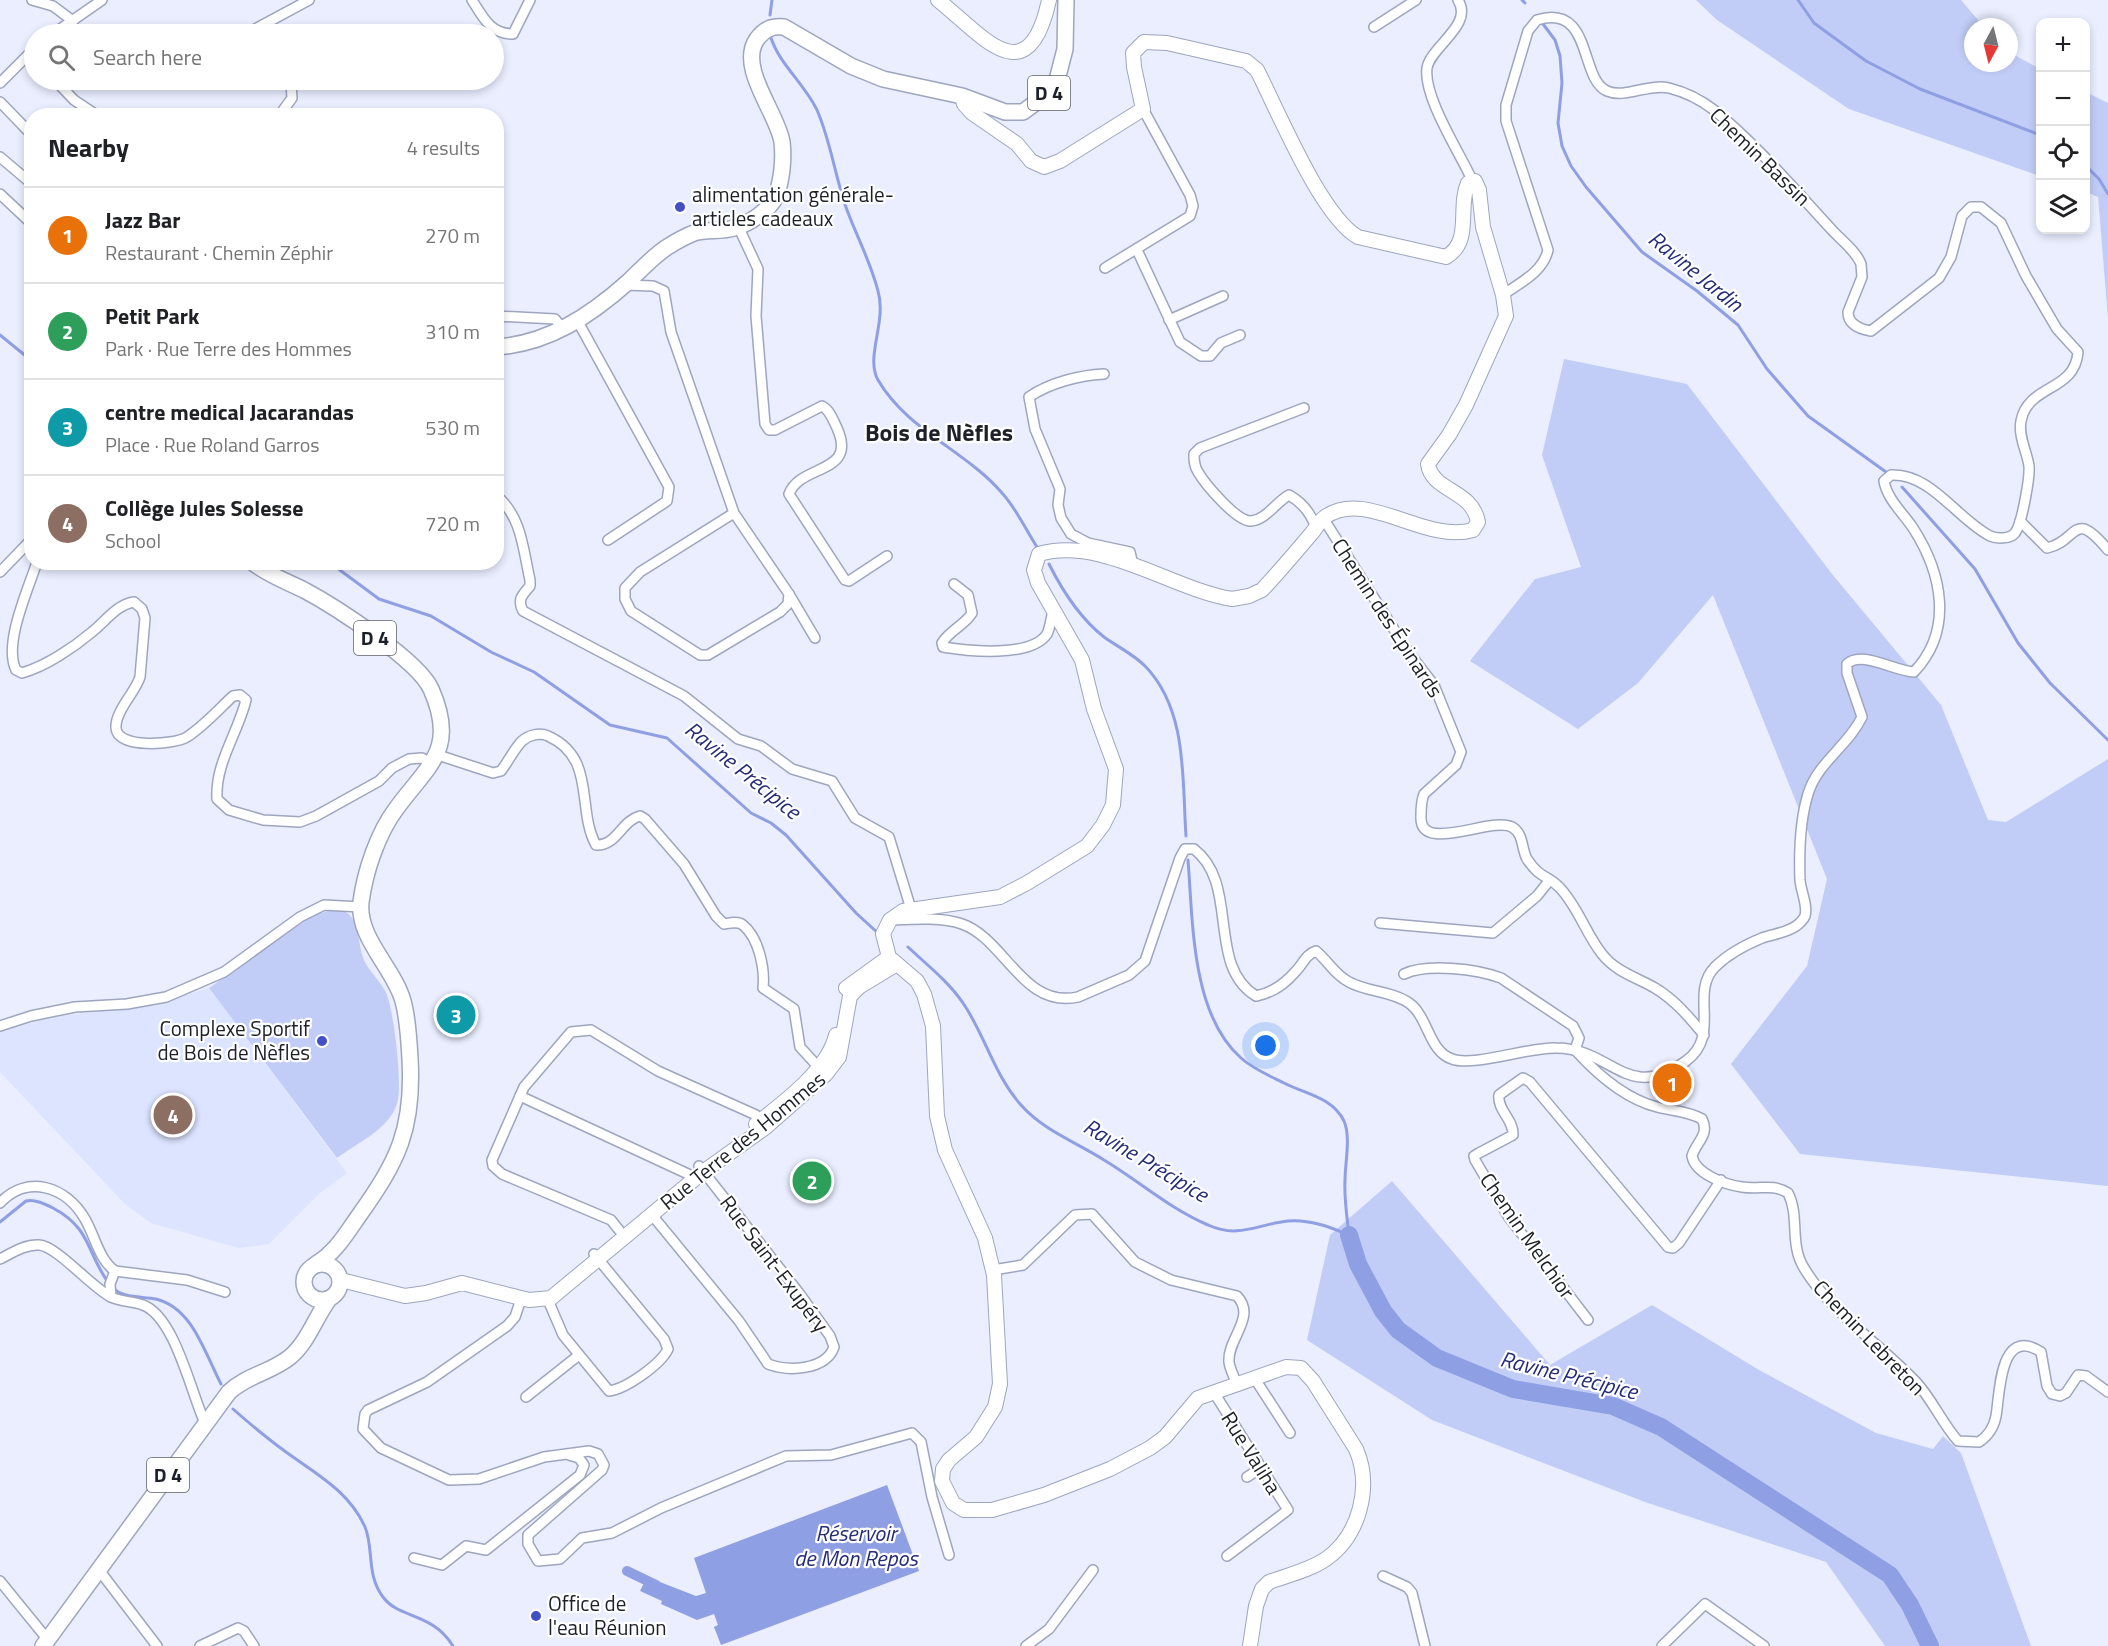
<!DOCTYPE html>
<html lang="en">
<head>
<meta charset="utf-8">
<style>
  body { margin:0; font-family:"Titillium Web",sans-serif; background:#f6f6f6; color:#202124 }
  .controls { position:absolute; right:18px; top:18px; display:grid; overflow:hidden; border-radius:12px; box-shadow:0 3px 9px #0003 }
  .controls button { width:54px; height:54px; display:grid; place-items:center; padding:0; border:0; border-bottom:2px solid #e0e0e0; background:#fff; color:#202124; font:30px sans-serif }
  .compass { position:absolute; left:1964px; top:18px; width:54px; height:54px; border-radius:50%; background:#fff; box-shadow:0 3px 9px #0003; rotate:187deg }
  .you { position:absolute; left:1266px; top:1046px; width:21px; height:21px; margin:-15px; border:4px solid #fff; border-radius:50%; background:#1a73e8; box-shadow:0 0 0 9px #1a73e833 }
  .badge { display:grid; place-items:center; width:39px; height:39px; border-radius:50%; background:#4350c4; color:#fff; font-size:20px; font-weight:700 }
  .pin { position:absolute; translate:-50% -50%; border:3px solid #fff; box-shadow:0 2px 6px #0006 }
  .list { margin:0; padding:0; list-style:none }
  h2 { display:flex; justify-content:space-between; align-items:center; height:78px; margin:0; padding:0 24px; font-size:26px }
  h2 small { font-size:20px; font-weight:400; color:#757577 }
  .list li { display:grid; grid-template-columns:39px 1fr auto; gap:18px; align-items:center; box-sizing:border-box; height:96px; padding:0 24px; border-top:2px solid #e0e0e0 }
  .list b { display:block; font-size:22px; white-space:nowrap }
  .list p { margin:0; font-size:20px; white-space:nowrap; color:#757577 }
  .list em { font-size:20px; font-style:normal; color:#757577 }
  .icon { flex:none; width:33px; height:33px; fill:none; stroke:currentColor; stroke-width:2; stroke-linecap:round; stroke-linejoin:round }
  .map { position:relative; flex:none; width:2108px; height:1646px; overflow:hidden }
  .search { position:absolute; background:#fff; box-shadow:0 3px 9px #0003; left:24px; top:24px; width:480px; height:66px; display:flex; align-items:center; gap:15px; box-sizing:border-box; padding:0 21px; border-radius:33px; color:#757577; font-size:22px }
  .panel { position:absolute; background:#fff; box-shadow:0 3px 9px #0003; left:24px; top:108px; width:480px; height:462px; border-radius:24px }
  .map>svg:first-child { display:block }
  .built { fill:#dce4ff }
  .green { fill:#c1cdf6 }
  .water { fill:#8f9fe3 }
  .lines { fill:none; stroke-linecap:round; stroke-linejoin:round }
  .stream { stroke:#8f9fe3; stroke-width:3 }
  .canal { stroke:#8f9fe3; stroke-width:10 }
  .river { stroke:#8f9fe3; stroke-width:18 }
  .street-casing { stroke:#9ea5bf; stroke-width:12 }
  .secondary-casing { stroke:#9ea5bf; stroke-width:16 }
  .primary-casing { stroke:#9ea5bf; stroke-width:18 }
  .street { stroke:#fff; stroke-width:9 }
  .secondary { stroke:#fff; stroke-width:14 }
  .primary { stroke:#fff; stroke-width:15 }
  .poi-dot { fill:#4350c4; stroke:#fff; stroke-width:2 }
  .labels { text-anchor:middle; stroke-width:4.5; stroke-linejoin:round; paint-order:stroke }
  .shield { fill:#fff; stroke:#616369; stroke-width:1.5 }
  .shield-label { font-size:20px; font-weight:bold; fill:#1d2029 }
  .street-label { font-size:21px; fill:#1d2029; stroke:#fff }
  .poi-label { font-size:21px; fill:#1d2029; stroke:#fff; text-anchor:start }
  .water-label { font-size:22px; font-style:italic; fill:#242b78; stroke:#fff }
  .quarter-label { font-size:24px; font-weight:bold; fill:#1d2029; stroke:#fff }
</style>
</head>
<body>
<div class="map">
<svg width="2108" height="1646" viewBox="0 0 2108 1646">
  <rect width="100%" height="100%" fill="#eaeeff"/>
  <!-- built -->
  <polygon class="built" points="209,988 347,1173 320,1193 269,1244 239,1248 151,1223 126,1205 0,1072 0,1032 52,1017 153,1005"/>
  <!-- green -->
  <g class="green">
    <polygon points="1696,0 1961,0 1984,27 1973,27 1973,63 2009,63 2009,52 2040,69 2040,176 1849,109 1717,20"/>
    <polygon points="2086,92 2108,103 2108,318 2098,197 2086,192"/>
    <polygon points="1564,359 1687,384 1832,574 1941,705 1988,820 2006,822 2108,759 2108,1186 1800,1154 1731,1064 1807,966 1827,879 1713,595 1638,683 1578,729 1470,661 1535,579 1581,567 1542,455"/>
    <path d="M336,909C362,912 356,941 364,960C370,973 382,982 387,995C394,1014 403,1086 397,1104C388,1130 357,1143 337,1158L209,988L313,915Z"/>
    <polygon points="1392,1181 1550,1365 1652,1305 1759,1370 1876,1433 1933,1449 1943,1436 1961,1453 2031,1646 1885,1646 1826,1562 1645,1502 1432,1420 1307,1340 1330,1235"/>
  </g>
  <!-- water -->
  <polygon class="water" points="887,1485 919,1571 721,1645 714,1627 718,1625 714,1614 697,1620 661,1604 662,1601 640,1591 647,1577 696,1596 706,1593 694,1558"/>
  <g class="lines">
    <!-- stream -->
    <g class="stream">
      <polyline points="1522,0 1525,3"/>
      <polyline points="1798,0 1814,23 1866,61 1920,89 2040,135"/>
      <polyline points="770,15 772,0"/>
      <polyline points="1543,24 1555,40 1560,56 1562,83 1558,123 1562,146 1571,166 1586,187 1642,252 1697,291 1738,325 1767,369 1808,416 1886,472"/>
      <path d="M771,38C780,65 804,83 817,110C831,142 835,177 847,210C857,237 871,263 878,291C887,322 865,357 878,380C907,430 966,451 1002,493C1016,508 1026,530 1037,547"/>
      <polyline points="2086,166 2099,179 2108,194"/>
      <polyline points="0,335 32,361"/>
      <polyline points="1902,487 1975,569 2018,643 2050,683 2108,740"/>
      <polyline points="329,562 379,599 431,616 491,652 534,672 610,725 667,738 751,813 771,823 786,835 856,913 879,934"/>
      <path d="M1049,564C1062,590 1081,619 1104,637C1118,647 1133,654 1145,666C1188,710 1182,780 1186,836"/>
      <path d="M908,947C927,965 948,981 963,1003C985,1035 994,1075 1021,1105C1044,1131 1076,1142 1104,1160C1139,1181 1170,1209 1208,1225C1239,1239 1258,1224 1288,1221C1309,1219 1330,1227 1349,1235C1347,1217 1344,1199 1345,1180C1345,1163 1351,1137 1344,1121C1332,1097 1305,1094 1284,1083C1270,1076 1253,1069 1241,1058C1191,1014 1193,921 1188,860"/>
      <path d="M0,1222L26,1201C35,1199 45,1204 53,1208C92,1229 86,1252 108,1282"/>
      <path d="M112,1287C123,1299 141,1296 156,1299C193,1308 205,1354 221,1384"/>
      <path d="M233,1409C250,1424 268,1439 286,1452C316,1474 349,1491 365,1527C374,1548 366,1575 383,1597C399,1619 432,1612 453,1646"/>
    </g>
    <!-- canal -->
    <polyline class="canal" points="627,1571 656,1585"/>
    <!-- river -->
    <polyline class="river" points="1349,1235 1358,1264 1383,1311 1398,1330 1437,1358 1513,1389 1613,1406 1661,1427 1890,1575 1910,1605 1930,1646"/>
    <!-- street casing -->
    <g class="street-casing">
      <g id="street">
        <polyline points="32,0 53,6 73,21"/>
        <path d="M472,0C483,17 490,34 513,34L530,0"/>
        <path d="M1458,0C1474,25 1431,46 1427,68C1423,97 1460,153 1472,180"/>
        <polyline points="1374,27 1416,0"/>
        <polyline points="53,34 102,0"/>
        <polyline points="246,34 309,0"/>
        <polyline points="55,80 74,100 98,116"/>
        <polyline points="0,83 34,49"/>
        <polyline points="0,102 32,135"/>
        <polyline points="279,116 292,98 291,84 285,80"/>
        <polyline points="0,157 32,184"/>
        <polyline points="0,194 32,224"/>
        <path d="M738,226L758,269L756,316L765,424L769,430H775L822,406C830,410 833,420 837,428C858,475 801,463 789,494L845,580L849,581L887,556"/>
        <polyline points="1137,250 1180,342 1201,356 1210,356 1221,343 1240,335"/>
        <polyline points="1105,268 1190,216 1193,206 1190,195 1143,109"/>
        <polyline points="624,285 653,286 664,291 671,332 734,513 789,594 788,604 780,612 708,655 700,655 631,611 625,599 625,588 640,572 734,513"/>
        <polyline points="496,316 555,319 563,329"/>
        <polyline points="577,320 669,487 667,501 608,540"/>
        <polyline points="1169,320 1223,296"/>
        <path d="M1104,374C1080,375 1049,383 1029,397L1035,429L1060,489L1058,505L1061,518L1071,534L1088,543L1130,552L1133,565"/>
        <path d="M1304,408L1200,448L1194,454C1194,460 1194,466 1198,472C1205,484 1237,522 1251,521C1266,520 1276,502 1289,495C1303,503 1311,513 1316,528"/>
        <path d="M496,495C522,517 523,549 530,580V586C522,595 517,600 523,611L684,696L738,739L761,746L792,769L832,781L855,818L889,837L911,909"/>
        <path d="M1323,518L1409,653L1434,685L1461,752L1456,765L1424,794C1421,801 1421,808 1421,816C1419,855 1491,816 1512,827C1524,834 1521,848 1527,859C1540,879 1548,875 1560,888C1578,907 1586,934 1602,954C1616,972 1636,977 1655,988C1675,1000 1690,1018 1704,1035"/>
        <path d="M2020,521L2047,548C2079,541 2072,507 2108,550"/>
        <path d="M37,562C28,590 3,644 16,670L22,673C46,666 73,648 92,632C106,621 116,605 134,602L142,609L145,618L140,677C135,693 115,711 116,728C117,749 174,745 187,737C204,726 218,710 233,696L240,695L246,700C238,733 215,763 217,799L229,810L263,820L300,822L316,816L379,781L392,768L409,759L422,758L432,764"/>
        <polyline points="0,572 32,539"/>
        <path d="M954,584L968,595L972,613C965,625 950,630 942,643L943,647C967,651 1031,658 1047,634C1050,628 1051,618 1053,611"/>
        <polyline points="789,594 815,638"/>
        <path d="M438,755L493,773L501,771C508,762 514,749 522,741C529,735 540,732 548,736C597,758 576,809 596,845C617,846 621,821 640,816L645,819L684,864L716,916L724,924C730,923 738,921 743,925C759,938 765,969 763,988L794,1009L800,1047L822,1071"/>
        <path d="M892,920C913,919 942,917 962,924C1005,939 1023,1009 1078,997L1129,975L1145,961L1180,858L1185,849H1194C1240,884 1206,966 1256,996C1272,993 1285,984 1296,971C1304,963 1305,955 1316,951C1328,961 1335,975 1349,982C1367,992 1392,991 1409,1003C1428,1016 1429,1052 1452,1059C1474,1067 1528,1047 1556,1048C1613,1048 1626,1104 1686,1061C1722,1035 1689,993 1715,967C1728,954 1745,945 1762,938C1773,934 1786,933 1796,926C1799,924 1804,919 1805,916C1808,905 1801,892 1800,880C1799,853 1800,820 1808,794C1817,763 1848,746 1862,717L1847,673V664C1861,650 1894,671 1914,672C1954,630 1942,573 1913,528C1903,513 1887,499 1884,481L1891,475C1931,473 1957,519 1990,536C1997,539 2010,539 2015,533C2022,524 2030,477 2029,466C2027,452 2018,436 2021,421C2028,384 2075,392 2078,352L2057,329L2026,276L2001,223L1981,207H1971L1962,216L1951,257L1939,278L1871,331C1859,329 1848,324 1848,312L1862,277L1861,264C1856,251 1842,241 1832,230C1794,189 1757,145 1714,110C1701,100 1685,92 1669,88C1649,83 1625,99 1607,91C1579,79 1593,3 1537,20L1528,31L1506,105V121L1548,250C1543,272 1521,282 1503,295"/>
        <polyline points="1380,923 1493,933 1537,896 1549,881"/>
        <path d="M1404,974C1427,963 1477,969 1501,978L1573,1026L1579,1038L1575,1050"/>
        <polyline points="0,1026 31,1016 75,1007 127,1004 166,997 224,972 300,917 324,905 361,907"/>
        <path d="M1577,1052C1598,1075 1626,1099 1657,1107C1673,1111 1688,1111 1702,1119C1710,1135 1696,1142 1692,1156C1695,1174 1726,1185 1742,1187C1760,1190 1772,1183 1788,1193C1800,1216 1789,1244 1804,1268C1831,1313 1880,1344 1916,1382C1932,1399 1942,1423 1958,1441L1979,1442C1988,1436 1994,1427 1996,1416C2000,1394 1999,1325 2041,1352L2047,1386L2052,1394L2060,1396L2066,1393L2078,1375L2086,1376L2108,1392"/>
        <polyline points="520,1096 688,1174"/>
        <path d="M0,1203C27,1174 66,1186 85,1219C95,1236 99,1260 115,1271L187,1280L225,1292"/>
        <path d="M652,1215L739,1321L768,1364C789,1372 826,1370 834,1347L830,1336L799,1293L699,1166"/>
        <polyline points="619,1230 611,1220 502,1174 493,1166 492,1160 524,1087 571,1032 591,1030 658,1071 756,1115 763,1123"/>
        <path d="M0,1259C12,1253 25,1244 39,1245C57,1246 91,1287 111,1297"/>
        <path d="M993,1270L1023,1265L1075,1215L1092,1214L1135,1262L1171,1280L1237,1296C1257,1317 1227,1339 1229,1362C1230,1370 1235,1378 1237,1385"/>
        <path d="M115,1271L110,1284L111,1297C122,1302 132,1301 143,1305C175,1317 191,1393 205,1423"/>
        <polyline points="521,1299 515,1317 507,1326 427,1382 368,1410 365,1414 363,1429 381,1448 449,1480 479,1479 544,1457 589,1451 598,1454 604,1465 602,1470 528,1535 528,1544 538,1561 560,1559 582,1538 612,1533 661,1508 786,1456 831,1455 912,1433 921,1442 932,1497 949,1555"/>
        <path d="M548,1300L563,1335L609,1391C626,1389 661,1364 668,1349L664,1339L594,1254"/>
        <path d="M1588,1320L1508,1216L1475,1160L1474,1156L1479,1153L1513,1135C1514,1120 1497,1110 1499,1095L1523,1078L1530,1082L1668,1247L1673,1248L1679,1243L1721,1180"/>
        <polyline points="1255,1379 1290,1433"/>
        <polyline points="1213,1391 1288,1510 1227,1556"/>
        <polyline points="526,1397 579,1355"/>
        <polyline points="1247,1477 1261,1468"/>
        <polyline points="414,1558 442,1565 466,1546 486,1550 580,1475 584,1465 579,1458 569,1455"/>
        <polyline points="99,1570 157,1646"/>
        <polyline points="1383,1576 1407,1587 1412,1593 1425,1646"/>
        <polyline points="0,1581 48,1640"/>
        <polyline points="200,1646 238,1628 244,1631 254,1646"/>
        <polyline points="1026,1646 1049,1629 1093,1570"/>
        <polyline points="1662,1646 1705,1604 1764,1646"/>
      </g>
    </g>
    <!-- secondary casing -->
    <g class="secondary-casing">
      <g id="secondary">
        <path d="M938,0C982,35 1028,97 1049,0"/>
        <path d="M962,96L964,104L972,113L1017,144L1031,161L1044,167L1060,161L1143,109L1134,67L1133,53L1144,42L1167,43L1246,61L1257,70C1278,111 1321,216 1358,237L1446,257C1473,241 1457,208 1468,183L1475,181L1479,190L1483,227L1503,295L1506,316L1466,405L1449,435L1428,464C1432,492 1472,489 1478,522L1473,530C1424,544 1367,488 1325,517C1319,521 1316,529 1311,534C1295,553 1279,572 1262,590L1249,596L1232,599C1171,589 1102,536 1039,554L1034,570L1038,583L1082,660L1094,709L1116,769L1113,805L1103,825L1087,846L1027,883L1000,897L903,911L890,920L883,934L889,957L917,981L924,994L933,1026L937,1116L945,1150L985,1238L994,1275L1000,1384L995,1407L976,1437L949,1460L943,1469L942,1481L953,1503L964,1510H992L1044,1495L1110,1469L1150,1448L1165,1437L1198,1398L1286,1367L1301,1368L1313,1381L1356,1449C1372,1486 1360,1535 1326,1559C1310,1570 1288,1575 1269,1582L1262,1589L1256,1606L1250,1646"/>
        <polyline points="846,988 889,957"/>
        <path d="M756,1124C783,1103 828,1070 836,1035"/>
        <polyline points="341,1280 405,1296 426,1293 462,1283 529,1300 551,1298 703,1172 766,1127 826,1074 839,1057 850,996 859,987 897,964"/>
      </g>
    </g>
    <!-- primary casing -->
    <g class="primary-casing">
      <g id="primary">
        <path d="M496,347C548,344 591,315 628,282C641,270 654,255 669,246C677,241 686,236 694,233C706,229 721,232 734,228C749,224 770,210 776,196C782,180 784,158 782,142C778,114 737,67 757,39C765,29 771,26 784,27L851,66L883,79L962,96L1005,112H1023L1050,92L1057,80L1065,49L1066,0"/>
        <path d="M252,562C268,575 286,581 304,590C334,606 418,660 431,689C458,750 428,765 396,809C378,833 365,871 361,902C357,938 394,968 403,1001C408,1019 409,1040 410,1059C414,1129 398,1161 358,1217C346,1234 335,1253 316,1264"/>
        <circle cx="322" cy="1282" r="18"/>
        <path d="M43,1646L229,1392C249,1374 270,1373 290,1357C308,1342 315,1318 329,1299"/>
      </g>
    </g>
    <!-- street -->
    <use href="#street" class="street"/>
    <!-- secondary -->
    <use href="#secondary" class="secondary"/>
    <!-- primary -->
    <use href="#primary" class="primary"/>
  </g>
  <!-- markers -->
  <g class="poi-dot">
    <circle cx="680" cy="207" r="6"/>
    <circle cx="322" cy="1041" r="6"/>
    <circle cx="536" cy="1616" r="6"/>
  </g>
  <g class="labels">
    <!-- shield labels -->
    <g class="shield">
      <rect x="1028" y="76" width="42" height="34" rx="4.5"/>
      <rect x="354" y="621" width="42" height="34" rx="4.5"/>
      <rect x="147" y="1458" width="42" height="34" rx="4.5"/>
    </g>
    <g class="shield-label">
      <text x="1049" y="100">D 4</text>
      <text x="375" y="645">D 4</text>
      <text x="168" y="1482">D 4</text>
    </g>
    <!-- street labels -->
    <g class="street-label">
      <text transform="translate(1760 157) rotate(44)" y="7">Chemin Bassin</text>
      <text transform="translate(1387 618) rotate(57)" y="7">Chemin des Épinards</text>
      <text transform="translate(743 1141) rotate(-39)" y="7">Rue Terre des Hommes</text>
      <text transform="translate(1527 1236) rotate(55)" y="7">Chemin Melchior</text>
      <text transform="translate(774 1264) rotate(53)" y="7">Rue Saint-Exupéry</text>
      <text transform="translate(1869 1338) rotate(46)" y="7">Chemin Lebreton</text>
      <text transform="translate(1251 1453) rotate(58)" y="7">Rue Valiha</text>
    </g>
    <!-- poi labels -->
    <g class="poi-label">
      <text x="692" y="202">alimentation générale-<tspan x="692" dy="24">articles cadeaux</tspan></text>
      <text x="310" y="1036" text-anchor="end">Complexe Sportif<tspan x="310" dy="24">de Bois de Nèfles</tspan></text>
      <text x="548" y="1611">Office de<tspan x="548" dy="24">l'eau Réunion</tspan></text>
    </g>
    <!-- water labels -->
    <g class="water-label">
      <text transform="translate(1696 271) rotate(39)" y="8">Ravine Jardin</text>
      <text transform="translate(743 770) rotate(39)" y="8">Ravine Précipice</text>
      <text transform="translate(1146 1160) rotate(31)" y="8">Ravine Précipice</text>
      <text transform="translate(1569 1375) rotate(14)" y="8">Ravine Précipice</text>
      <text x="856" y="1541">Réservoir<tspan x="856" dy="25">de Mon Repos</tspan></text>
    </g>
    <!-- quarter labels -->
    <g class="quarter-label">
      <text x="939" y="441">Bois de Nèfles</text>
    </g>
  </g>
</svg>
<div class="controls">
<button>+</button>
<button>−</button>
<button><svg class="icon" aria-label="locate" viewBox="0 0 24 24"><circle cx="12" cy="12" r="6"/><path d="M12 2v4M12 18v4M2 12h4M18 12h4"/></svg></button>
<button><svg class="icon" aria-label="layers" viewBox="0 0 24 24"><path d="M12 4l9 5-9 5-9-5zM3 14l9 5 9-5"/></svg></button>
</div>
<svg class="compass" viewBox="-18 -18 36 36"><path d="M0-13l5 13h-10z" fill="#e53935"/><path d="M0 13l5-13h-10z" fill="#757577"/></svg>
<div class="you"></div>
<div class="pin badge" style="left:1672px;top:1083px;background:#e8710a">1</div>
<div class="pin badge" style="left:812px;top:1181px;background:#2e9e5b">2</div>
<div class="pin badge" style="left:456px;top:1015px;background:#0f9aa8">3</div>
<div class="pin badge" style="left:173px;top:1115px;background:#8d6e63">4</div>
<div class="search"><svg class="icon" aria-label="search" viewBox="0 0 24 24"><circle cx="10" cy="10" r="6"/><path d="M15 15l6 6"/></svg>Search here</div>
<section class="panel">
<h2>Nearby<small>4 results</small></h2>
<ul class="list">
<li><span class="badge" style="background:#e8710a">1</span><div><b>Jazz Bar</b><p>Restaurant · Chemin Zéphir</p></div><em>270 m</em></li>
<li><span class="badge" style="background:#2e9e5b">2</span><div><b>Petit Park</b><p>Park · Rue Terre des Hommes</p></div><em>310 m</em></li>
<li><span class="badge" style="background:#0f9aa8">3</span><div><b>centre medical Jacarandas</b><p>Place · Rue Roland Garros</p></div><em>530 m</em></li>
<li><span class="badge" style="background:#8d6e63">4</span><div><b>Collège Jules Solesse</b><p>School</p></div><em>720 m</em></li>
</ul>
</section>
</div>
</body>
</html>
